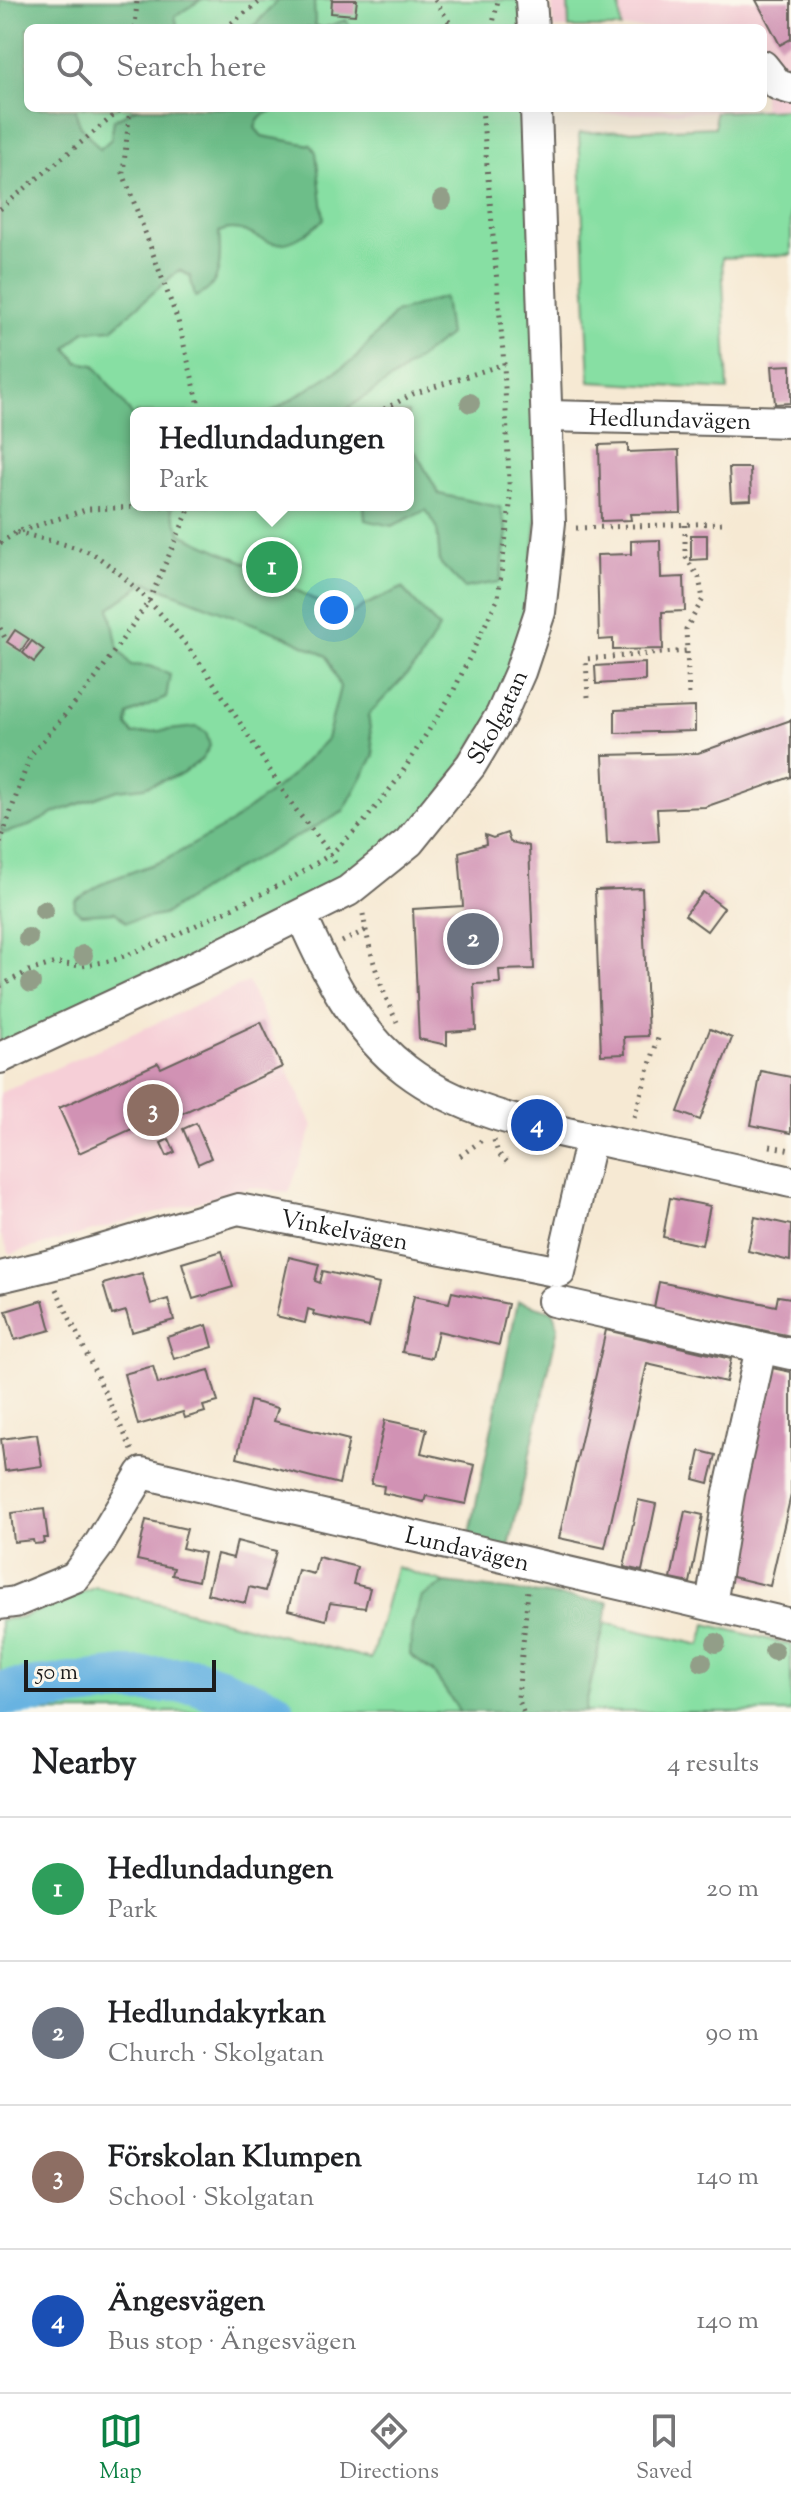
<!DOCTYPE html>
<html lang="en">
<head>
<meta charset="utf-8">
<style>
  body { margin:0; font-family:"Sorts Mill Goudy",serif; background:#f2f2f2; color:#202124 }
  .scale { position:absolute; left:24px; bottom:20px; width:192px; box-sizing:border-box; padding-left:8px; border:4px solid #1c1c1c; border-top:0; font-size:22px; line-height:28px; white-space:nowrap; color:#1c1c1c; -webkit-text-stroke:6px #fbf7ec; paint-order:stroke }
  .you { position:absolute; left:334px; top:610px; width:28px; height:28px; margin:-20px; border:6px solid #fff; border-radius:50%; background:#1a73e8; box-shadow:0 0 0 12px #1a73e833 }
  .badge { display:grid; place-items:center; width:52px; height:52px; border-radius:50%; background:#0b8043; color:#fff; font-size:26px; font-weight:700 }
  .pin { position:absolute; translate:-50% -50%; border:4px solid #fff; box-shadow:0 2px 8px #0006 }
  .popup { position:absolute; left:130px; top:407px; width:284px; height:104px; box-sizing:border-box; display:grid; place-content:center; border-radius:12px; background:#fff; filter:drop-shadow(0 2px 6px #0005); font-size:26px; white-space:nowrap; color:#757577 }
  .popup b { font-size:30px; color:#202124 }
  .popup::after { content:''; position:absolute; left:50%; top:100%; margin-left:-16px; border:16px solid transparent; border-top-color:#fff }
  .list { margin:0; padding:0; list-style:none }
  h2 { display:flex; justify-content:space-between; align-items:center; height:104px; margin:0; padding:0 32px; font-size:34px }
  h2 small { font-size:26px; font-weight:400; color:#757577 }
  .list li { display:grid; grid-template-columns:52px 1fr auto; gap:24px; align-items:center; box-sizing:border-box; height:144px; padding:0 32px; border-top:2px solid #e0e0e0 }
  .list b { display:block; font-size:30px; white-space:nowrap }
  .list p { margin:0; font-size:26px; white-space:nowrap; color:#757577 }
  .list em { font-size:26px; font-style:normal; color:#757577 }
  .icon { flex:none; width:44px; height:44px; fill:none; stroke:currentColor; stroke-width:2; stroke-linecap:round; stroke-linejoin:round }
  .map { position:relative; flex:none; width:791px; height:1712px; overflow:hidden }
  .search { position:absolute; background:#fff; box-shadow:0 8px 32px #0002; left:24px; right:24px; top:24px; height:88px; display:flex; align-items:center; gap:20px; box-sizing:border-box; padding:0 28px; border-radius:12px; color:#757577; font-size:30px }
  .sheet { height:680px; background:#fff }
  nav { display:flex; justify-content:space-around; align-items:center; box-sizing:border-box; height:112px; border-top:2px solid #e0e0e0; background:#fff; font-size:22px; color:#757577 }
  nav a { display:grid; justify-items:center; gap:4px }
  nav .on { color:#0b8043 }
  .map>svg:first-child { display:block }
  .built { fill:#f6cfd7 }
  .green { fill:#87dfa3; stroke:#527e60; stroke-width:2; fill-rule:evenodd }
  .forest { fill:#6dbe89; stroke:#446d52; stroke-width:2 }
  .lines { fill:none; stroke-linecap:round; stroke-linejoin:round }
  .river { stroke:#68b3e1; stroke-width:46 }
  .building { fill:#d192b4 }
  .minor-casing { stroke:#68645c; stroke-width:34 }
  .path { stroke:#68645c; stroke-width:5; stroke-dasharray:2 6; stroke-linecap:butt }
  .minor { stroke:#fff; stroke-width:30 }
  .tree { fill:#929e88 }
  .labels { text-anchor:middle; stroke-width:8; stroke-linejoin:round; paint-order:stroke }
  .street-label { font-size:24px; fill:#1c1c1c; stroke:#fbf7ec }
</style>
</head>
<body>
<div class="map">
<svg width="791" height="1712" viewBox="0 0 791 1712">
  <rect width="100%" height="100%" fill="#fbf7ec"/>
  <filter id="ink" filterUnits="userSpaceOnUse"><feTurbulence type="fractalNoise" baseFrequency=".0125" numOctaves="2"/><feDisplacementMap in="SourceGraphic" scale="16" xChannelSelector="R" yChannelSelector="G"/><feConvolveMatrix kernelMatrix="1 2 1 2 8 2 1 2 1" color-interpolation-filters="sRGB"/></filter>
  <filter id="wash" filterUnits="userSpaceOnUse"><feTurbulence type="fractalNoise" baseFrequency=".006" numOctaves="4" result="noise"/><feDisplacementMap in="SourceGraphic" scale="32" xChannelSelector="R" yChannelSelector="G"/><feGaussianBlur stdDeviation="1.8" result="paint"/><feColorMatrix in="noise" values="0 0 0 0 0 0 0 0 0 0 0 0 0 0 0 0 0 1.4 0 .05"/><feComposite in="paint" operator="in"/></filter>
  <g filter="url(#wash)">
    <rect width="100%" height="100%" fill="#f6e9d3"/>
    <!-- built -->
    <g class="built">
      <polygon points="552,0 791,0 791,109 556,116 556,108 763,108 763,28 553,28"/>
      <polygon points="248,982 313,1126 289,1193 251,1187 10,1254 0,1234 0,1093"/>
    </g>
    <!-- green -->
    <g class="green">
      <path d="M0,0H531L533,28H28V108H536L548,416L520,672L409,842L0,1058ZM136,413H408V505H136Z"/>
      <polygon points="568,0 619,0 621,28 569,28"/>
      <polygon points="791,109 791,255 722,258 728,390 590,382 579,133 715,127 715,112"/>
      <polygon points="396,1567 445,1583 422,1597 410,1655 433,1672 460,1712 0,1712 0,1620 23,1617 96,1587 371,1659"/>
      <polygon points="605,1623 701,1645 706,1624 791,1645 791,1712 586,1712 585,1708"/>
    </g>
    <!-- forest -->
    <g class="forest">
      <path d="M0,0H201L175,16L178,28H28V108H75L79,124L100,149L111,139L114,120L137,108H302C284,110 260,107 255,128L262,136L311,145L316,152L324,219C311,230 292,247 273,243C255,239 239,222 219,232C221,256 223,288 195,297L190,276L179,270L112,329L84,331L67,348L78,362L94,365L136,420V505H177L171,508L181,534L244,562L347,617L365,605L402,588L439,628L419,662L368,715L374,755L343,812L225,875L163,915L126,922L115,912L81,914L74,908L75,900L107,881L165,860L231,823L290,777L327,739L340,687L327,656L287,637L146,582L110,608L118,648L131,665L150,666L170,674L166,698L128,715L127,725L133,734L196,727L206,732L210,746L202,759L182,774L144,787L118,790L57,812L29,826L4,833L0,826Z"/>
      <polygon points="278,0 314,0 315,25 323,28 346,20 351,28 249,28 255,25"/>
      <polygon points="444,297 449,335 400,373 341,413 270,413 354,360 395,313"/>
      <polygon points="415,451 439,494 500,507 507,532 500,582 464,588 440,563 437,527 426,510 392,526 365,520 364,505 408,505 408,458"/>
      <polygon points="518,1301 553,1311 558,1327 508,1552 468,1543"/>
      <polygon points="445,1583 609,1602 585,1708 586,1712 460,1712 433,1672 410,1655 412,1625 422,1597"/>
    </g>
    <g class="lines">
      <!-- river -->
      <polyline class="river" points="0,1694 123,1680 195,1680 272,1712"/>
    </g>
    <g id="blocks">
      <!-- building -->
      <g class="building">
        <polygon points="332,0 357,0 355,15 331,13"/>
        <polygon points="756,0 791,0 791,39 780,45"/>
        <polygon points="791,365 791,403 775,404 772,366"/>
        <polygon points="628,444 628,452 679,450 681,513 630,514 631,520 601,521 599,445"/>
        <polygon points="729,468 750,468 751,500 731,501"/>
        <polygon points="691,535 707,535 707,559 691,560"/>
        <polygon points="660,540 661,578 684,577 685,611 662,612 663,649 613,650 613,639 599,640 597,555 631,554 631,541"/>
        <polygon points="15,630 29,639 21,651 7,642"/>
        <polygon points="32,641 44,650 34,662 23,653"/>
        <polygon points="645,663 645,681 596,684 595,666"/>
        <polygon points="695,707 695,731 615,733 615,710"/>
        <polygon points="791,720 791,777 705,807 657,809 659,841 607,844 603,755 698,753"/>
        <polygon points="507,833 510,842 529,846 534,969 499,970 500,983 474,984 476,1030 447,1032 447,1045 419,1039 413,909 463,906 459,852 486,844 485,835 493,838"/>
        <polygon points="642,888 648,1036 624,1037 625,1054 601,1055 595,890"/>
        <polygon points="703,892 724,908 707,931 685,915"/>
        <polygon points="261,1022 282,1067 159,1124 156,1118 79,1153 59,1108 158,1063 161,1068"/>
        <polygon points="710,1029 732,1038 700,1120 678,1112"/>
        <polygon points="761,1071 791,1077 791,1133 751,1125"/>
        <polygon points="196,1123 211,1158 198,1164 183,1129"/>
        <polygon points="169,1139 175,1152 167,1156 161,1143"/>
        <polygon points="670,1198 710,1206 702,1245 663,1237"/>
        <polygon points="755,1217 791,1225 790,1261 748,1251"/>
        <polygon points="222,1251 233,1287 193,1299 182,1263"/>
        <polygon points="289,1257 319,1264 315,1281 320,1283 323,1271 379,1284 369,1327 313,1315 314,1311 308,1309 305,1323 276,1316"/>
        <polygon points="142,1273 151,1304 168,1299 174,1320 132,1332 126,1311 112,1315 103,1284"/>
        <polygon points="659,1282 776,1306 778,1296 791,1298 791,1336 654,1308"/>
        <polygon points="452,1292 508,1304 499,1345 438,1331 432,1358 402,1352 414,1296 449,1303"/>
        <polygon points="43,1300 51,1330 15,1340 6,1311"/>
        <polygon points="207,1325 213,1347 174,1359 167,1337"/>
        <polygon points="606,1330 731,1359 726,1382 647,1364 605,1548 559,1538"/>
        <polygon points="153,1366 158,1384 209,1370 218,1402 203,1406 205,1412 185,1418 183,1412 138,1425 124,1374"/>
        <polygon points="772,1368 791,1372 791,1495 770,1586 724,1575"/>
        <polygon points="250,1401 278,1408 274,1421 349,1440 339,1484 237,1458"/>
        <polygon points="385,1420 427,1429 421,1453 475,1465 466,1504 426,1496 424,1502 383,1493 384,1486 371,1484"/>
        <polygon points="37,1434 42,1466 5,1471 1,1439"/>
        <polygon points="700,1451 716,1455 709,1483 694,1479"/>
        <polygon points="638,1500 656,1504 642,1571 624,1567"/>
        <polygon points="44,1509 48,1538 43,1538 44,1543 34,1544 33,1540 14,1542 11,1513"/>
        <polygon points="685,1511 703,1515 690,1583 671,1579"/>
        <polygon points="146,1520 187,1529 182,1548 204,1553 198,1581 172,1575 174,1568 137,1560"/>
        <polygon points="237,1541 276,1551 265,1591 249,1587 245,1603 207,1594 217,1554 233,1558"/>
        <polygon points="318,1557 357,1567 353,1584 370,1588 365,1608 330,1603 326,1620 288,1610 298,1570 314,1574"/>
      </g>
    </g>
  </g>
  <g filter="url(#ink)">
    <use href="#blocks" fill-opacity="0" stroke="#68645c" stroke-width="2"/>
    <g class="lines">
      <!-- minor casing -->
      <g class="minor-casing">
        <g id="minor">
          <polyline points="531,0 533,28"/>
          <polyline points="763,66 778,85 791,89"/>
          <path id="s1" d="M548,416L791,422"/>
          <path d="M301,915C326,972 356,1032 406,1070C466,1116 546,1128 618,1144C676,1156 733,1169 791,1182"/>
          <path id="s2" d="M0,1058L191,969L348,891L409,842L471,765L501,715L520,672L540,612L550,522L536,108"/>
          <path id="s3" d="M0,1277L59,1263L238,1209L560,1272L591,1138"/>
          <polyline points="553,1301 791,1354"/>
          <path id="s4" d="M0,1604L15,1602L75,1577L100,1543L142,1473L791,1624"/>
          <polyline points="711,1605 729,1493 761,1348"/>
        </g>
      </g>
      <!-- path -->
      <g class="path">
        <polyline points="435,0 453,28"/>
        <polyline points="135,28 137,0"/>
        <polyline points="225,28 262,0"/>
        <polyline points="492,28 498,0"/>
        <polyline points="130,108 123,173 178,321 198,401 198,413"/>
        <polyline points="0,209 123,108"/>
        <polyline points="377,413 413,394 504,364"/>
        <polyline points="685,525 685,556 699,578 703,599 686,629 689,696"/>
        <polyline points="576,528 723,523"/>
        <path d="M17,532C37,538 83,547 98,557C181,616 233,714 287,797C302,821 325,841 337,867"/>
        <polyline points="0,543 17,532 88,509 198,505"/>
        <polyline points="0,628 5,638"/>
        <polyline points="588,697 586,659 687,651"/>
        <polyline points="0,843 30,756 95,679 149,601 191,505"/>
        <path d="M363,914C369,951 380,988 397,1022"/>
        <polyline points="342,942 366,930"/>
        <polyline points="0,986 29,971 55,963 82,966 114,960 163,941 284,883 331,854 363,823 398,779 453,692 498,598 510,505 504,364 482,108"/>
        <polyline points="634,1117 659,1035"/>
        <polyline points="494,1140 498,1153 508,1163"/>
        <polyline points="770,1146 791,1150"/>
        <polyline points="460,1156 485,1138"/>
        <polyline points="56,1289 132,1450"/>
        <polyline points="523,1712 518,1697 528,1590"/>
      </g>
      <!-- minor -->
      <use href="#minor" class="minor"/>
    </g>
    <!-- trees -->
    <g class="tree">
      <circle cx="442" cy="200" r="10"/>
      <circle cx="470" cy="403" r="10"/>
      <circle cx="44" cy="910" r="10"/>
      <circle cx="28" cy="938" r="10"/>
      <circle cx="83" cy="955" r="10"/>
      <circle cx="31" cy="983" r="10"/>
      <circle cx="716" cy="1643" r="10"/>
      <circle cx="774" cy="1651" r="10"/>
      <circle cx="702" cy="1662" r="10"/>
    </g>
  </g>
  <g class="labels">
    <!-- street labels -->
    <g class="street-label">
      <text dy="8" stroke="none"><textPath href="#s1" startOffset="122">Hedlundavägen</textPath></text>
      <text dy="8" stroke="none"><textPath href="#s2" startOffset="618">Skolgatan</textPath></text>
      <text dy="8" stroke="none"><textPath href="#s3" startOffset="356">Vinkelvägen</textPath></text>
      <text dy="8" stroke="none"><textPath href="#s4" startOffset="538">Lundavägen</textPath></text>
    </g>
  </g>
</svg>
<div class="scale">50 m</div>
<div class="you"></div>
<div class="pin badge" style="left:272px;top:567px;background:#2e9e5b">1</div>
<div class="popup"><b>Hedlundadungen</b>Park</div>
<div class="pin badge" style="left:473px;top:939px;background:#6b7280">2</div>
<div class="pin badge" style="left:153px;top:1110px;background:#8d6e63">3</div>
<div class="pin badge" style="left:537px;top:1125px;background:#1a4fb4">4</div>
<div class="search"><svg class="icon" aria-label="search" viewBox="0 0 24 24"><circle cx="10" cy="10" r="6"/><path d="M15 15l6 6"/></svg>Search here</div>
</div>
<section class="sheet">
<h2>Nearby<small>4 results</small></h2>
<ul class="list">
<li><span class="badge" style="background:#2e9e5b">1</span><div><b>Hedlundadungen</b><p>Park</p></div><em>20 m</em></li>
<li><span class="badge" style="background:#6b7280">2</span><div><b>Hedlundakyrkan</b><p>Church · Skolgatan</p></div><em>90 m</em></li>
<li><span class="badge" style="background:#8d6e63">3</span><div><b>Förskolan Klumpen</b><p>School · Skolgatan</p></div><em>140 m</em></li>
<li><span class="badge" style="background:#1a4fb4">4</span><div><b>Ängesvägen</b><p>Bus stop · Ängesvägen</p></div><em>140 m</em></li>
</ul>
</section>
<nav>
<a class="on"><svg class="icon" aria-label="map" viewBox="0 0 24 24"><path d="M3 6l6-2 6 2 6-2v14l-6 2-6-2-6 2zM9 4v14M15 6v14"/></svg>Map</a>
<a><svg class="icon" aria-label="directions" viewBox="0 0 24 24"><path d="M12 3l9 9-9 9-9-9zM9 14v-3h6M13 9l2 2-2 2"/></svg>Directions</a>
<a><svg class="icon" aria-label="saved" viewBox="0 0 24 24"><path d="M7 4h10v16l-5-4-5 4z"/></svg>Saved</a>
</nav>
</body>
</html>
